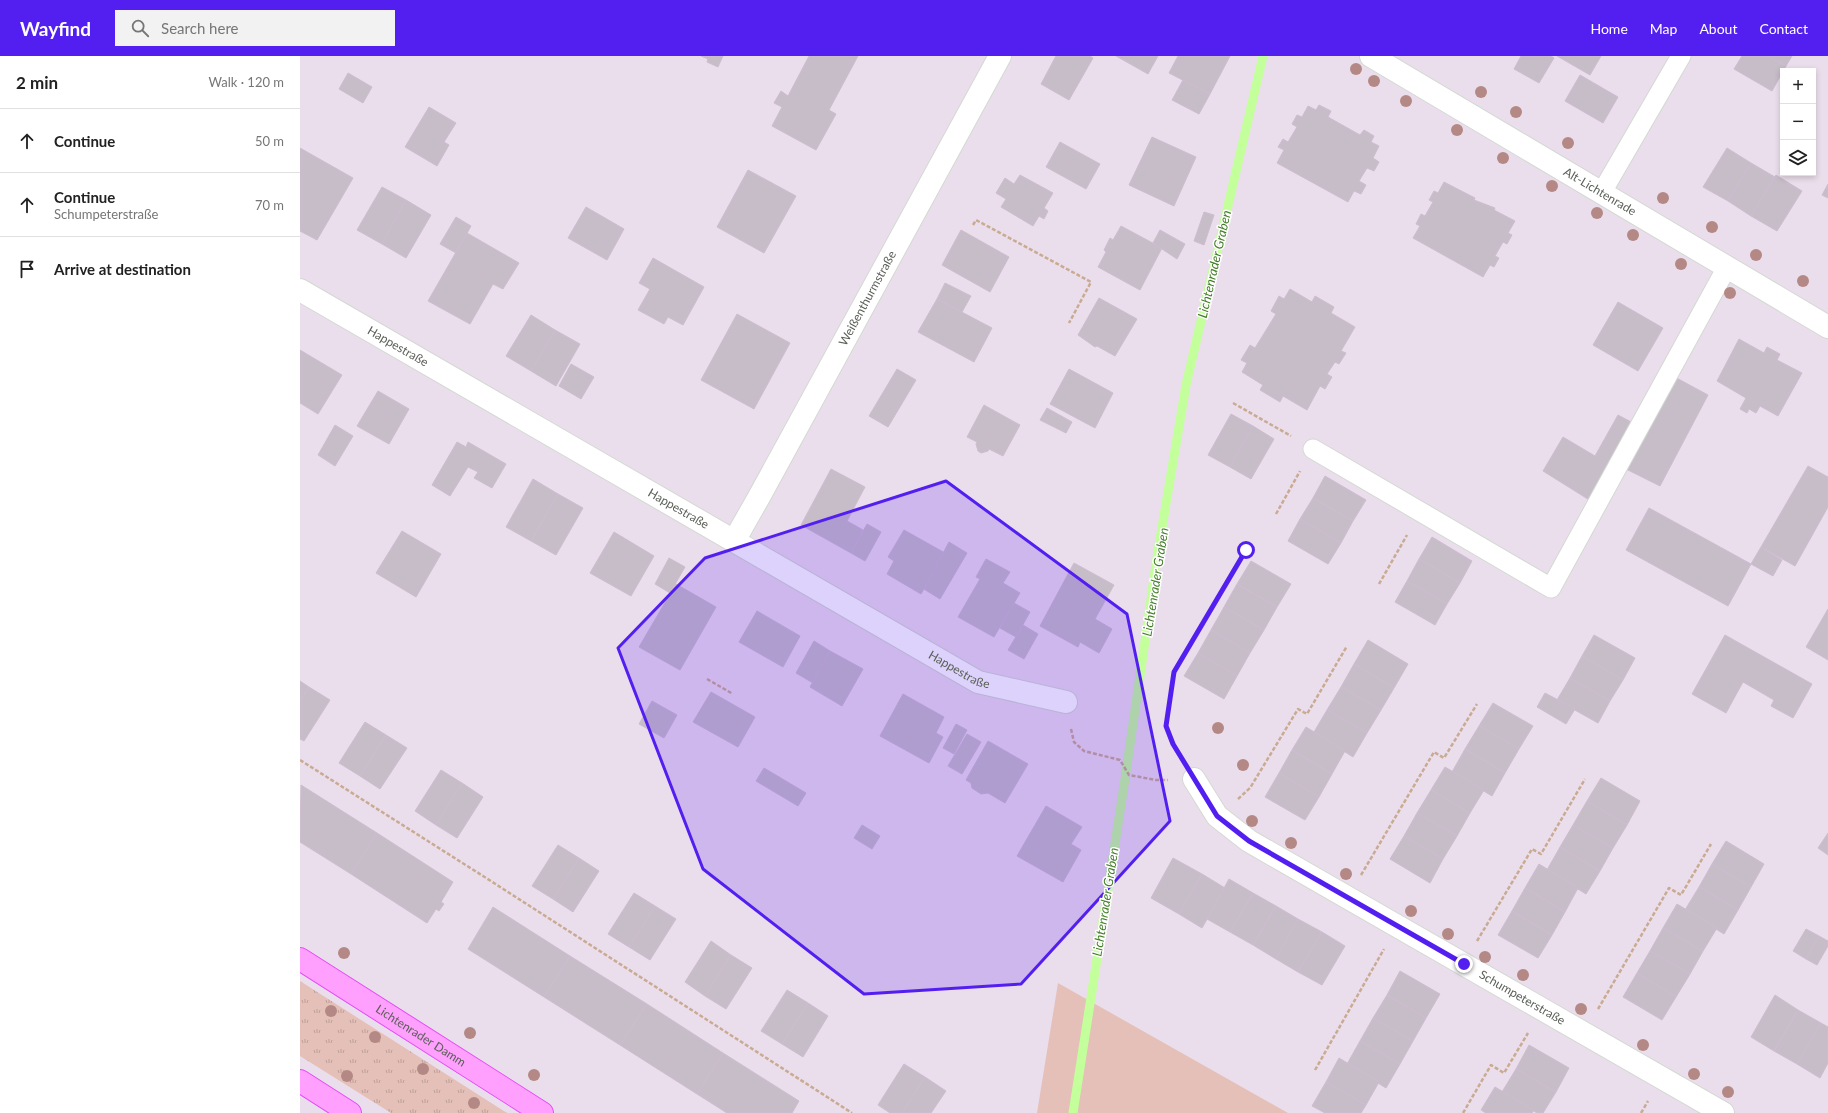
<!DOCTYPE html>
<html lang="en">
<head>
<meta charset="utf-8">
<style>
  body { margin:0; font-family:Lato,sans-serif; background:#f2f2f2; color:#222 }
  .controls { position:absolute; right:12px; top:12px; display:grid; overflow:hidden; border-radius:0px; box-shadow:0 2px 6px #0003 }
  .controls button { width:36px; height:36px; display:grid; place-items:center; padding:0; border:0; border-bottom:1px solid #e0e0e0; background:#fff; color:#222; font:20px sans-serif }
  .stop { position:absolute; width:12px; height:12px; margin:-9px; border:3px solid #531ff1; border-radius:50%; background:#fff }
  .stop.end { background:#531ff1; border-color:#fff; box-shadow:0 1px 4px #0008 }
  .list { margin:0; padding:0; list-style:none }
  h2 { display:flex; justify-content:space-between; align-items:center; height:52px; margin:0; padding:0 16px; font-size:17px }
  h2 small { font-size:13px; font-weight:400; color:#767676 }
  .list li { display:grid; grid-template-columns:26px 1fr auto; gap:12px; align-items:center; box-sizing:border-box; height:64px; padding:0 16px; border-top:1px solid #e0e0e0 }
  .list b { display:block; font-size:15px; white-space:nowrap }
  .list p { margin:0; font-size:13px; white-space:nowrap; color:#767676 }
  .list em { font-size:13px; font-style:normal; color:#767676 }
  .icon { flex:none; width:22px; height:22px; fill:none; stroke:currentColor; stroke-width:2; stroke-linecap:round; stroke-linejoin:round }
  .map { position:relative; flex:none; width:1528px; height:1057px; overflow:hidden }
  header { display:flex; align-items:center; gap:24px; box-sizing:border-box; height:56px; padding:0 20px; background:#531ff1; color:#fff }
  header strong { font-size:19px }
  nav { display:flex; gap:22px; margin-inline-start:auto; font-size:14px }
  .search { width:280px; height:36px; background:#f2f2f2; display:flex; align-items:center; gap:10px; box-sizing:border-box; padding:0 14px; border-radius:0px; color:#767676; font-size:15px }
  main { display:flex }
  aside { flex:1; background:#fff }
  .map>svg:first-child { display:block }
  .grass { fill:url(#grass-tufts) }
  .park { fill:#e5c0b8 }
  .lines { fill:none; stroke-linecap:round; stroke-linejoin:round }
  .stream { stroke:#c3ff9b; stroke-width:9 }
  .building { fill:#c7bdc9; stroke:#cebcd0 }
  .lane-casing { stroke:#d3d9d2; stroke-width:21 }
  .street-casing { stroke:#d3d9d2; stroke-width:24 }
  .primary-casing { stroke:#e44bf8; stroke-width:24 }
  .path { stroke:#c9ab93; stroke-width:2.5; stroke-dasharray:4 2; stroke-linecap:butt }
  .lane { stroke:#fff; stroke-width:19 }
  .street { stroke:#fff; stroke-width:22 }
  .primary { stroke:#ffa0fe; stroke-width:22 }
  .tree { fill:#b48985 }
  .route { stroke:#531ff1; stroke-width:5 }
  .marked { fill:#531ff1; fill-opacity:0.2; stroke:#531ff1; stroke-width:3; stroke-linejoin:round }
  .labels { text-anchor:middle; stroke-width:3; stroke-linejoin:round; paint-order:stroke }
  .street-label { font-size:12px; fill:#5a6057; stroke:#fff }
  .water-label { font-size:13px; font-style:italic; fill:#447e29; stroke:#fff }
</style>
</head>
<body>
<header>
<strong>Wayfind</strong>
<div class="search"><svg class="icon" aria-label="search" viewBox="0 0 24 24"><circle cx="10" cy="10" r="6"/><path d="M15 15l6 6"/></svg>Search here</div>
<nav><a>Home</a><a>Map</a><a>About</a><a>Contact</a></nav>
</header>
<main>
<aside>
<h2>2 min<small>Walk · 120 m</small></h2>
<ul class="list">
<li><svg class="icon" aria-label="ahead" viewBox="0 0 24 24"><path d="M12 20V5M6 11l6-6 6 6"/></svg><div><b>Continue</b></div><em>50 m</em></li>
<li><svg class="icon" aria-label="ahead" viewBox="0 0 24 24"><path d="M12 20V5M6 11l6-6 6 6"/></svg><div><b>Continue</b><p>Schumpeterstraße</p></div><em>70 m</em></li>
<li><svg class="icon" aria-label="arrive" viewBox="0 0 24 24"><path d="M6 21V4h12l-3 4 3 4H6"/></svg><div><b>Arrive at destination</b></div></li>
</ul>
</aside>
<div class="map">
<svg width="1528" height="1057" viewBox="0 0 1528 1057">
  <defs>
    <pattern id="grass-tufts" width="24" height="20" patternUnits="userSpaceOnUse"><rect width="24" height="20" fill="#e5c0b8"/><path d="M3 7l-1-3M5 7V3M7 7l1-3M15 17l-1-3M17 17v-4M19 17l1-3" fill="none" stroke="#bd9f98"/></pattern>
  </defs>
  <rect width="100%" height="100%" fill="#ebdeec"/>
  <!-- grass -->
  <polygon class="grass" points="0,925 207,1057 91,1057 0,1000"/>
  <!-- park -->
  <polygon class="park" points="758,927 988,1057 737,1057"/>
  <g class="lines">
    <!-- stream -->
    <polyline class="stream" points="773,1057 825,723 858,495 886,329 963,0"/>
  </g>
  <!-- building -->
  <g class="building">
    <polygon points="401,0 423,0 418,11 407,6 408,3"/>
    <polygon points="509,0 558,0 529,54 536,58 516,94 472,70 482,51 474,47 481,35 488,40"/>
    <polygon points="756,0 790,0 793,2 769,44 741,28"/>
    <polygon points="816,0 858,0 848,18"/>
    <polygon points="878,0 930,0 910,38 869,17"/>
    <polygon points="1221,0 1251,0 1254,2 1239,27 1214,13"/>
    <polygon points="1257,0 1301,0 1290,19"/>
    <polygon points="1442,0 1468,0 1486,10 1472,35 1434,13"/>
    <polygon points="1468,0 1492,0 1486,10"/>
    <polygon points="48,17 72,31 63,47 39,33"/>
    <polygon points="1280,19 1318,41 1303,67 1265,45"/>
    <polygon points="883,24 910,38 899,58 872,44"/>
    <polygon points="1019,49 1031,55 1028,61 1060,79 1064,74 1074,80 1071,86 1079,90 1073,102 1079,106 1074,115 1067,112 1059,125 1066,129 1061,138 1054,135 1048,146 977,107 984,94 978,91 983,83 988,86 997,71 992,68 997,59 1002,61 1008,50 1016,54"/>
    <polygon points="129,51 156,67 144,86 149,89 137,110 105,91"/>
    <polygon points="852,81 896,101 874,150 829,129"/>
    <polygon points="760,86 800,108 786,133 746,111"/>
    <polygon points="0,92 53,122 17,184 0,175"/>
    <polygon points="1427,92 1451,107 1428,145 1403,131"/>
    <polygon points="1451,107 1475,121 1451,160 1428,145"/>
    <polygon points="448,114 496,140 464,197 417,171"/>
    <polygon points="720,119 753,137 744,152 748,155 744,163 739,160 733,170 701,151 706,143 696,137 705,122 714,128"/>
    <polygon points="1476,119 1502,135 1477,175 1451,160"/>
    <polygon points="1144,126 1175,142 1174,144 1195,152 1194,154 1215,165 1208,177 1212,179 1207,188 1203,186 1195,200 1199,202 1194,211 1190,209 1183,221 1113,182 1120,170 1116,168 1121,158 1125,160 1133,146 1129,144 1134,135 1138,137"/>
    <polygon points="1528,128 1528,142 1522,139"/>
    <polygon points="82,131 106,144 82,188 57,174"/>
    <polygon points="106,144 131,159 106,202 82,188"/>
    <polygon points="286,151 324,173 307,204 268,182"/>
    <polygon points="904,156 914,159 904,189 894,185"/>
    <polygon points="156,161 171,170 156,197 140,188"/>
    <polygon points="821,170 862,192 840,234 798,211 806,196 804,194 810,182 813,184"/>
    <polygon points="661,174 709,201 690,236 642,209"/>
    <polygon points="860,174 885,188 877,203 853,187"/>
    <polygon points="167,177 219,207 203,233 193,228 170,268 128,245"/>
    <polygon points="353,202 404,231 383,269 368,261 364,268 338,254 350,233 339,227"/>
    <polygon points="645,227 671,240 662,256 637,243"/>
    <polygon points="990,233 1012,246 1015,240 1034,251 1031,257 1055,271 1041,295 1046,297 1039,308 1035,306 1027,318 1032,321 1025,333 1020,330 1007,354 983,340 980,346 960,334 963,329 942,316 947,307 941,304 950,289 955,292 976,258 971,255 979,240 984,243"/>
    <polygon points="799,242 837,263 815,300 797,290 795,291 778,279"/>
    <polygon points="637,243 692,272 674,306 618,276"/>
    <polygon points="1318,246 1363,272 1338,315 1293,289"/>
    <polygon points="437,258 490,287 454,353 401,324"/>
    <polygon points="231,259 255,274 231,315 206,300"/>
    <polygon points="255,274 280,288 256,330 231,315"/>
    <polygon points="1439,283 1464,297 1467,291 1480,298 1477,304 1502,317 1478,360 1460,350 1456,357 1449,353 1447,357 1440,353 1446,342 1417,325"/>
    <polygon points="0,294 42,319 18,358 0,347"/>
    <polygon points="271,308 294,321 281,343 259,330"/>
    <polygon points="597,313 616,324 588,371 569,360"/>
    <polygon points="769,313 813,337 795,372 750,348"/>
    <polygon points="1371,319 1408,339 1360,430 1322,411"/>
    <polygon points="78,335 109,353 89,388 57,370"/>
    <polygon points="684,349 720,369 703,400 689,393 688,395 681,397 678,395 676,388 677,386 667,381"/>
    <polygon points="747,352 772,366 766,377 740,364"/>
    <polygon points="931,358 953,370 930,411 908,399"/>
    <polygon points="1318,359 1333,367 1291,445 1243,415 1263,381 1295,400"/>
    <polygon points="35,369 53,380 35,410 18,399"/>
    <polygon points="953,370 974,383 951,423 930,411"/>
    <polygon points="157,386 166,391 168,386 206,408 192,432 174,422 178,416 168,411 150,440 132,429"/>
    <polygon points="1508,410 1528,421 1528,451 1495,510 1461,491"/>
    <polygon points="531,413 565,431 547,465 563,474 551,497 501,469"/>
    <polygon points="1025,420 1066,444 1053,465 1013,442"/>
    <polygon points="233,423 258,438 231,485 206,471"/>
    <polygon points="258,438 283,452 256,499 231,485"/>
    <polygon points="1013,442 1053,465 1041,487 1000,463"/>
    <polygon points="1349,452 1451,508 1428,550 1326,494"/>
    <polygon points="1000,463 1041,487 1028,508 988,485"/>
    <polygon points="567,468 581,476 565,505 551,497"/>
    <polygon points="604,474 645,497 621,538 587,518 594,505 588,501"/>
    <polygon points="102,475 141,498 116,541 76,517"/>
    <polygon points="314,476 354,500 331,540 290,517"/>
    <polygon points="1132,481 1172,505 1160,527 1119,503"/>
    <polygon points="649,486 667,497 640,543 624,533"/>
    <polygon points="1461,491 1482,504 1473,520 1451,508"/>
    <polygon points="369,502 385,511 370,537 355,528"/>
    <polygon points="686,503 710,516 703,527 720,537 694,581 658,561 680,523 676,521"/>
    <polygon points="1119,503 1160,527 1147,548 1107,525"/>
    <polygon points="951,505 991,528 977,551 937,528"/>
    <polygon points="774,507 814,529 795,563 812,573 799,597 780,586 778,591 740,570"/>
    <polygon points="1107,525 1147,548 1135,569 1095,546"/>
    <polygon points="376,528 416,551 380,614 339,591"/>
    <polygon points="937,528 977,551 964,574 924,551"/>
    <polygon points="714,547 730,556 716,581 700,572"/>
    <polygon points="924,551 964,574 950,597 911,574"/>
    <polygon points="1528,553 1528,604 1506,591"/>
    <polygon points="457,555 500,580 483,611 439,586"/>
    <polygon points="723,569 738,578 724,603 708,594"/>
    <polygon points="911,574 950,597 937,620 898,597"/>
    <polygon points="1294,579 1335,602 1323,624 1282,600"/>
    <polygon points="1425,579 1512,628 1493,662 1471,650 1474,644 1443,626 1426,657 1392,638"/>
    <polygon points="1068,584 1108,608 1094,632 1054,608"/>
    <polygon points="514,585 530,595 513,627 496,617"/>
    <polygon points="530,595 563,613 542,650 510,631"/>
    <polygon points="898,597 937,620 924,643 884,620"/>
    <polygon points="1282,600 1323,624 1310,645 1270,622"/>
    <polygon points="1054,608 1094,632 1081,654 1041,631"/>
    <polygon points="1270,622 1310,645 1298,667 1257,644"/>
    <polygon points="0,625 9,631 0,645"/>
    <polygon points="9,631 30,644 4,685 0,683 0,645"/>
    <polygon points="1041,631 1081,654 1067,677 1027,654"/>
    <polygon points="411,636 455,661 438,691 393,666"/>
    <polygon points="1245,637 1275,653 1266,668 1237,651"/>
    <polygon points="603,638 644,661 636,677 643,681 629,707 580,680"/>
    <polygon points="352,645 377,659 364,682 339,668"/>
    <polygon points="1193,647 1233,670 1219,693 1179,670"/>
    <polygon points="1027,654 1067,677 1053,701 1014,676"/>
    <polygon points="65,666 86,679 60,720 39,707"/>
    <polygon points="656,668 667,674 654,698 643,692"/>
    <polygon points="1179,670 1219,693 1205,717 1165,693"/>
    <polygon points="1006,671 1045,695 1032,718 992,694"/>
    <polygon points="667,678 681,686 662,718 648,710"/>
    <polygon points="86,679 107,692 80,733 60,720"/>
    <polygon points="688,685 728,708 705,747 688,737 681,738 672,732 671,727 666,724"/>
    <polygon points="1165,693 1205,717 1192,740 1152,716"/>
    <polygon points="992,694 1032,718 1019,741 979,717"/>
    <polygon points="1145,711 1184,734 1170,757 1131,734"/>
    <polygon points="464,712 506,737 498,750 456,725"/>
    <polygon points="141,714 162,727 136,769 115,755"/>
    <polygon points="979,717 1019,741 1005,764 965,741"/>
    <polygon points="1301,722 1340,745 1327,769 1287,745"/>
    <polygon points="162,727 183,741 157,782 136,769"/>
    <polygon points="1,729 77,777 51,818 0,786"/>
    <polygon points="1131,734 1170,757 1157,780 1117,757"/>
    <polygon points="1287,745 1327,769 1313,792 1273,769"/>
    <polygon points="746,750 782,771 771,788 781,794 763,826 717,800"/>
    <polygon points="1117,757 1157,780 1143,803 1104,780"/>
    <polygon points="562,769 580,780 572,793 554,782"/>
    <polygon points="1273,769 1313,792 1300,815 1260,791"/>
    <polygon points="77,777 153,826 141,846 144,848 139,855 136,853 127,867 51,818"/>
    <polygon points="1528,777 1528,799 1518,792"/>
    <polygon points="1104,780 1143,803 1130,827 1090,803"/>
    <polygon points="1426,785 1464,808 1451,831 1412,808"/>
    <polygon points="258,789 279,802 253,843 232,830"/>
    <polygon points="1260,791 1300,815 1286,838 1247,814"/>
    <polygon points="279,802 299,815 273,856 253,843"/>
    <polygon points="873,802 902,818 879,858 851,842"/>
    <polygon points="1239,808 1278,832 1265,856 1225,832"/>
    <polygon points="1412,808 1451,831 1438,854 1399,831"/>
    <polygon points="902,818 925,832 902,872 879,858"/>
    <polygon points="929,823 953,837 930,876 907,863"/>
    <polygon points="1399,831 1438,854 1424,878 1385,854"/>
    <polygon points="1225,832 1265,856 1252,879 1212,855"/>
    <polygon points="334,837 355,850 329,891 308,878"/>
    <polygon points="953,837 976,850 953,889 930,876"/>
    <polygon points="1377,848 1417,872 1403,895 1363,872"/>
    <polygon points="355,850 376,863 350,904 329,891"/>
    <polygon points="976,850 998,863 976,903 953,889"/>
    <polygon points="193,851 270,900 244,941 168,893"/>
    <polygon points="1212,855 1252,879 1238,902 1198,879"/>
    <polygon points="998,863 1022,876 998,916 976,903"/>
    <polygon points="1363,872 1403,895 1390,918 1350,895"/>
    <polygon points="1506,873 1519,880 1506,903 1493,895"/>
    <polygon points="1022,876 1045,890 1022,929 998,916"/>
    <polygon points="1519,880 1528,885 1528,890 1517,909 1506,903"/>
    <polygon points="411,885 431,899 405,940 385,926"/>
    <polygon points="1350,895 1390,918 1376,941 1337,917"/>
    <polygon points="431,899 452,912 426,953 405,940"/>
    <polygon points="270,900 347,948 320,989 244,941"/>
    <polygon points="1100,915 1140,938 1126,962 1087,939"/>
    <polygon points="1337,917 1376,941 1362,964 1323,941"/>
    <polygon points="487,934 508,947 482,988 461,975"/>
    <polygon points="1087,939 1126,962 1113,985 1073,962"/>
    <polygon points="1475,939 1498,954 1474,995 1451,981"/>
    <polygon points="508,947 528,960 503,1001 482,988"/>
    <polygon points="347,948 423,997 397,1038 320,989"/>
    <polygon points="1498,954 1521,967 1497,1008 1474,995"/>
    <polygon points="1073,962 1113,985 1100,1008 1060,985"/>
    <polygon points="1521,967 1528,971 1528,1007 1520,1022 1497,1008"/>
    <polygon points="1060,985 1100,1008 1086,1032 1047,1008"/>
    <polygon points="1229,989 1269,1012 1256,1036 1216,1013"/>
    <polygon points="423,997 499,1045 492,1057 427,1057 397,1038"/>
    <polygon points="1039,1002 1079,1026 1066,1049 1026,1026"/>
    <polygon points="604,1008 625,1021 602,1057 590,1057 578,1049"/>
    <polygon points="1216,1013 1256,1036 1243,1057 1237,1057 1202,1036"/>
    <polygon points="625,1021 646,1035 631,1057 602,1057"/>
    <polygon points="1026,1026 1066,1049 1061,1057 1025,1057 1012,1050"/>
    <polygon points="1195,1031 1234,1054 1232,1057 1186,1057 1181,1054"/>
  </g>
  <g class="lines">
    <!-- lane casing -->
    <g class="lane-casing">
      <g id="lane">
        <polyline points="1302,136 1381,0"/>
        <polyline points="1013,393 1251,532 1427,211"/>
      </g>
    </g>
    <!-- street casing -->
    <g class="street-casing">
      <g id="street">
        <path id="s1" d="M1071,0L1528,271"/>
        <path id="s2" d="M0,234L678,626L766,646"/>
        <path id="s3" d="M434,485L459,441L700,0"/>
        <path id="s4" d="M894,723L917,760L949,785L1423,1057"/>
      </g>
    </g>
    <!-- primary casing -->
    <g class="primary-casing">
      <g id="primary">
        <path id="s5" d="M0,903L242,1057"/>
        <polyline points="0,1025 50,1057"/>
      </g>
    </g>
    <!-- path -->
    <g class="path">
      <polyline points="673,169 676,164 791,226 769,267"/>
      <polyline points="933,347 991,380"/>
      <polyline points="976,458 1000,415"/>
      <polyline points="1079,528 1107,479"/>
      <polyline points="407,623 433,638"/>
      <polyline points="771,673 774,686 784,695 820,704 829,719 856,724 868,724"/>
      <polyline points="880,700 866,670 874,616 946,494"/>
      <polyline points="0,704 183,820 552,1057"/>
      <polyline points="938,743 950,732 998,653 1007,658 1047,590"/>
      <polyline points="1061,819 1134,696 1144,702 1177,648"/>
      <polyline points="1177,885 1232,793 1241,798 1285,723"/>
      <polyline points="1298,953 1369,832 1381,839 1411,788"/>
      <polyline points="1015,1014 1084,893"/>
      <polyline points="1163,1057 1191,1009 1204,1017 1228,977"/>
      <polyline points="1341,1057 1348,1045"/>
    </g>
    <!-- lane -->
    <use href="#lane" class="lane"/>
    <!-- street -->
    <use href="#street" class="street"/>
    <!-- primary -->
    <use href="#primary" class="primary"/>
  </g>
  <!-- trees -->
  <g class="tree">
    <circle cx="1056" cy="13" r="6"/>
    <circle cx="1074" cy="25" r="6"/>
    <circle cx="1181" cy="36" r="6"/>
    <circle cx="1106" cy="45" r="6"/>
    <circle cx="1216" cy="56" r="6"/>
    <circle cx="1157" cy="74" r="6"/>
    <circle cx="1268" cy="87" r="6"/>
    <circle cx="1203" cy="102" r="6"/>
    <circle cx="1252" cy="130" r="6"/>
    <circle cx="1363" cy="142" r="6"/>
    <circle cx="1297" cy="157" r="6"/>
    <circle cx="1412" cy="171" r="6"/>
    <circle cx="1333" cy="179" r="6"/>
    <circle cx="1456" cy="199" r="6"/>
    <circle cx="1381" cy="208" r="6"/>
    <circle cx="1503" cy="225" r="6"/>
    <circle cx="1430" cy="237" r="6"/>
    <circle cx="918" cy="672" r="6"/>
    <circle cx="943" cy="709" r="6"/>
    <circle cx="952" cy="765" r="6"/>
    <circle cx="991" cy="787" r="6"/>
    <circle cx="1046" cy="818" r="6"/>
    <circle cx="1111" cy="855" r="6"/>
    <circle cx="1148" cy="878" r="6"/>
    <circle cx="44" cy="897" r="6"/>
    <circle cx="1185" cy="901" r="6"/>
    <circle cx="1223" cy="919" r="6"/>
    <circle cx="1281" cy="953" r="6"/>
    <circle cx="31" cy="955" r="6"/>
    <circle cx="170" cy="977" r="6"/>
    <circle cx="75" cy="981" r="6"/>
    <circle cx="1343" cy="989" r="6"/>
    <circle cx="123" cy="1013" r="6"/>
    <circle cx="1394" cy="1018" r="6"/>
    <circle cx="234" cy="1019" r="6"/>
    <circle cx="47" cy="1020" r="6"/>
    <circle cx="1428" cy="1036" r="6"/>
    <circle cx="174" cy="1047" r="6"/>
  </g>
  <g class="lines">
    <!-- route -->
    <polyline class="route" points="946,494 874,616 866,670 873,688 917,760 949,785 1164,908"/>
  </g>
  <!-- marked area -->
  <path class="marked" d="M646,425L827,558L870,765L721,928L564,938L403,813L318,592L405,502Z"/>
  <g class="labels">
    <!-- street labels -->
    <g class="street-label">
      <text dy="4" stroke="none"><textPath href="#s1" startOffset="266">Alt-Lichtenrade</textPath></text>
      <text dy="4" stroke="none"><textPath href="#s3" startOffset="277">Weißenthurmstraße</textPath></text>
      <text dy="4" stroke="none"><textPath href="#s2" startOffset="113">Happestraße</textPath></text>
      <text dy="4" stroke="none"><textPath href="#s2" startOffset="437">Happestraße</textPath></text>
      <text dy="4" stroke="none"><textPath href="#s2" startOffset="761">Happestraße</textPath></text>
      <text dy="4" stroke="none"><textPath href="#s4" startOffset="399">Schumpeterstraße</textPath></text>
      <text dy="4" stroke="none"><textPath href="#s5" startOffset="143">Lichtenrader Damm</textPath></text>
    </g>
    <!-- water labels -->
    <g class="water-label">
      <text transform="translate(914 208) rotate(-77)" y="5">Lichtenrader Graben</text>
      <text transform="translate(855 526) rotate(-81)" y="5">Lichtenrader Graben</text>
      <text transform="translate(805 846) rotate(-81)" y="5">Lichtenrader Graben</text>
    </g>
  </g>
</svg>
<div class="controls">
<button>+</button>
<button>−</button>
<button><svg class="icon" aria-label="layers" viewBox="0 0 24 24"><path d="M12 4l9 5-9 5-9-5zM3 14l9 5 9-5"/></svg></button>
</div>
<div class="stop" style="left:946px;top:494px"></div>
<div class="stop end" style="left:1164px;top:908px"></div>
</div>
</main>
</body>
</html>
